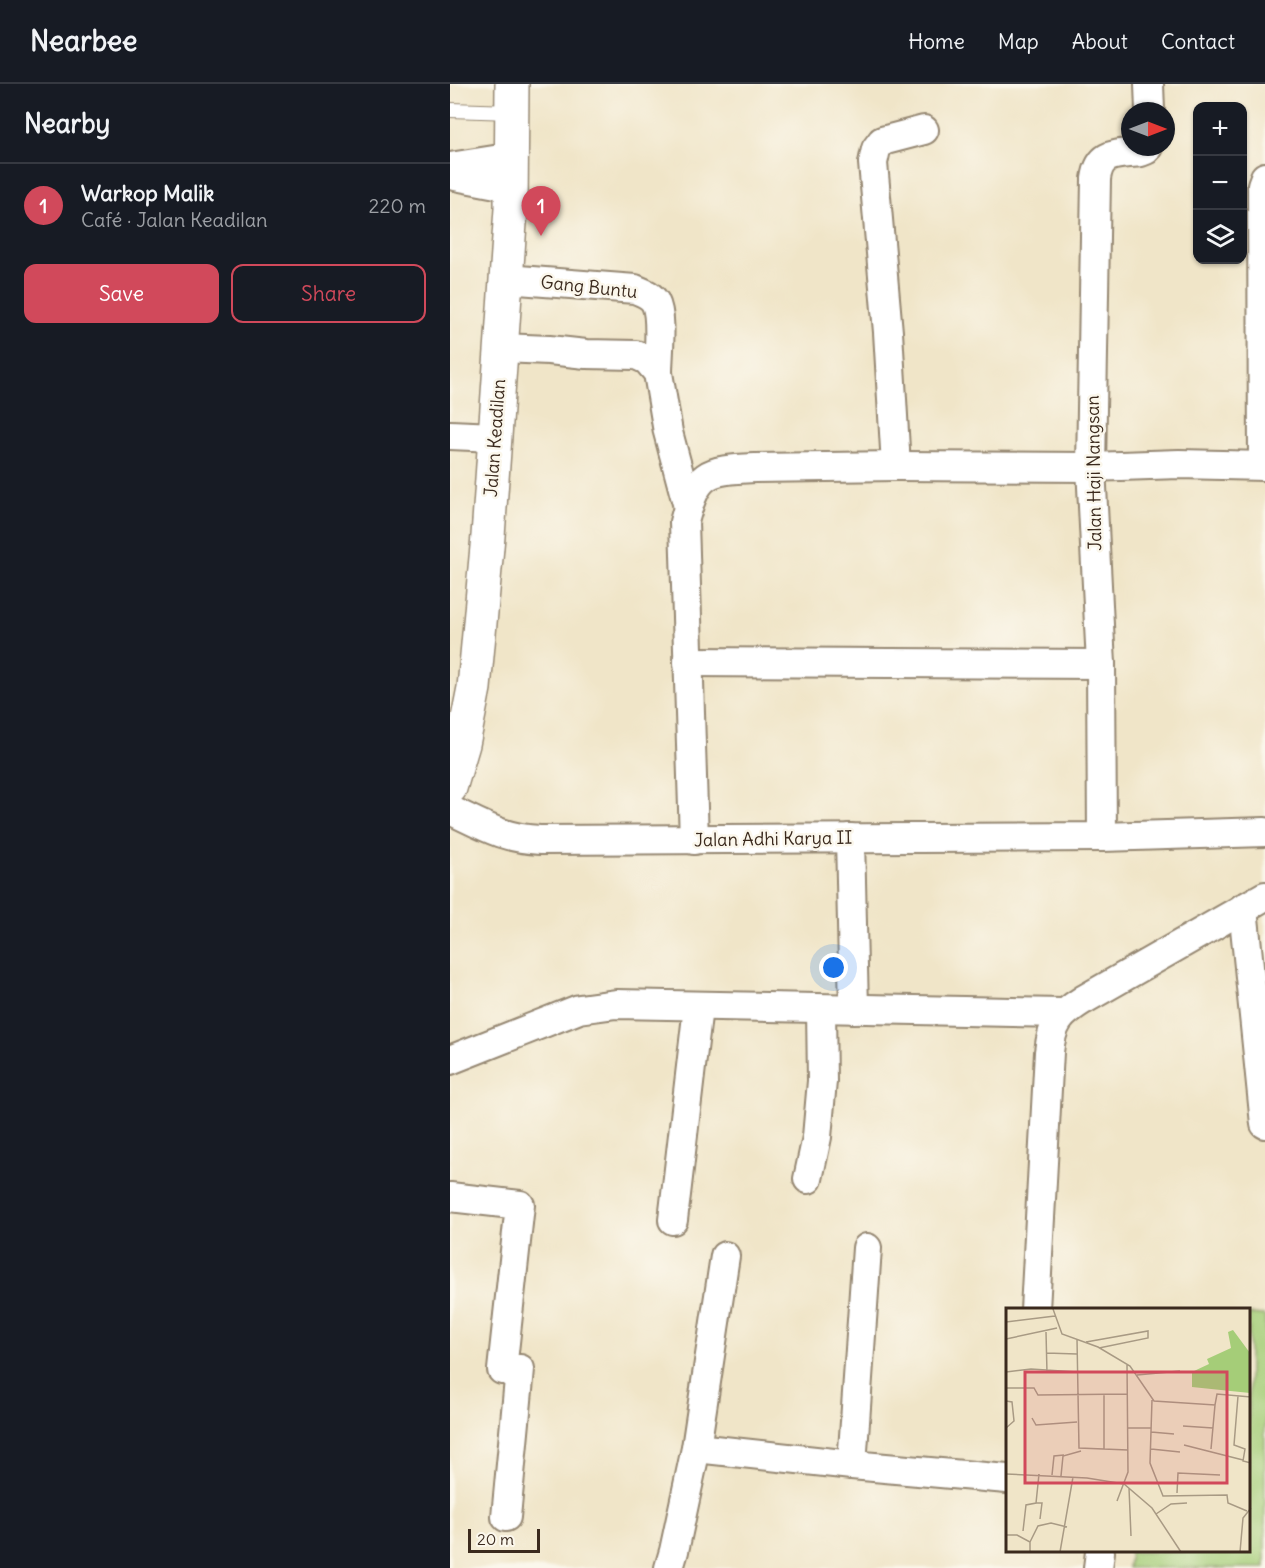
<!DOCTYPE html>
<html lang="en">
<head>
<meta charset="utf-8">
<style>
  body { margin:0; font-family:Delius,sans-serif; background:#242831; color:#f1f3f6 }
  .controls { position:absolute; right:18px; top:18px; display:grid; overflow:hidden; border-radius:12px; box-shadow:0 2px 4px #0004 }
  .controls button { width:54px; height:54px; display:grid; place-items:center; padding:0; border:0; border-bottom:2px solid #363941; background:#171b24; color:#f1f3f6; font:30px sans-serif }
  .compass { position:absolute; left:671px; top:18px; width:54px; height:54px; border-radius:50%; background:#171b24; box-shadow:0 2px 4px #0004; rotate:90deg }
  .scale { position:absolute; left:18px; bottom:15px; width:72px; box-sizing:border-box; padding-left:6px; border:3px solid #3b2a1e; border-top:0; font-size:16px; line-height:21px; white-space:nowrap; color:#3b2a1e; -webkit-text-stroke:4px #fbf7ec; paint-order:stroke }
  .you { position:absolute; left:384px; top:884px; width:21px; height:21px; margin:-15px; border:4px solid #fff; border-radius:50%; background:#1a73e8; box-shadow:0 0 0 9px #1a73e833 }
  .badge { display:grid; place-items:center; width:39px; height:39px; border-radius:50%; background:#d1495b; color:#fff; font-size:20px; font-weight:700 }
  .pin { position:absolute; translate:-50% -50px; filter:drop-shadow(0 2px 3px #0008) }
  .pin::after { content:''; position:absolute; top:32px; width:21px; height:18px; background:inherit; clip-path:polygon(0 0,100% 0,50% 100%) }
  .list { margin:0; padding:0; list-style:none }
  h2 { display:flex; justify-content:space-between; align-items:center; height:78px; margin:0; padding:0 24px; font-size:26px }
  h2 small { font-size:20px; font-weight:400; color:#9ea1a6 }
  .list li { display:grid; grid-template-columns:39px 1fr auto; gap:18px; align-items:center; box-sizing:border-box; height:84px; padding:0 24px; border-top:2px solid #363941 }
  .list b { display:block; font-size:22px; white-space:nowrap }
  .list p { margin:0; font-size:20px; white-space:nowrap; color:#9ea1a6 }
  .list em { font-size:20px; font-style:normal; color:#9ea1a6 }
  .actions { display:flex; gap:12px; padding:18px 24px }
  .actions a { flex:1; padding:14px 0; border:2px solid #d1495b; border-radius:12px; text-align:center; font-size:21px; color:#d1495b }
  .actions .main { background:#d1495b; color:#fff }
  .icon { flex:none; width:33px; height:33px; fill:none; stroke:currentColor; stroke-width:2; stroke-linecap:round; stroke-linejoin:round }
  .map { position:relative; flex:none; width:815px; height:1484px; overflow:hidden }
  header { display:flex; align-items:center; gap:36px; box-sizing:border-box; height:84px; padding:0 30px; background:#171b24; border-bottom:2px solid #363941 }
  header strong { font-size:28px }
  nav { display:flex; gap:33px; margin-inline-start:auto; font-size:21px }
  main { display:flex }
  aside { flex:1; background:#171b24 }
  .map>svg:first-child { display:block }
  .green { fill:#a5cd78; stroke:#707c4b; stroke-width:1.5 }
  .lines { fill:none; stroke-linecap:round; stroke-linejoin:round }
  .service-casing { stroke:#968873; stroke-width:16 }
  .minor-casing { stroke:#968873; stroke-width:32 }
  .secondary-casing { stroke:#968873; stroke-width:36 }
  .service { stroke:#fff; stroke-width:14 }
  .minor { stroke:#fff; stroke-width:28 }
  .secondary { stroke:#fff; stroke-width:33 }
  .labels { text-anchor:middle; stroke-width:5; stroke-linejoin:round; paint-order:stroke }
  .street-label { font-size:18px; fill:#3b2a1e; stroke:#fbf7ec }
  .inset-road { fill:none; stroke:#a89a84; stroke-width:1.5 }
  .view { fill:#d1495b; fill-opacity:0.15; stroke:#d1495b; stroke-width:3 }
  .inset-edge { fill:none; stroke:#3b2a1e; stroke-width:3 }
</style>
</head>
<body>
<header>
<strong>Nearbee</strong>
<nav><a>Home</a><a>Map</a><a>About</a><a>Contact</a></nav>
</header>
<main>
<aside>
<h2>Nearby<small></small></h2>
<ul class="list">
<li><span class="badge">1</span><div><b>Warkop Malik</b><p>Café · Jalan Keadilan</p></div><em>220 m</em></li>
</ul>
<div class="actions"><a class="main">Save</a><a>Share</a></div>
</aside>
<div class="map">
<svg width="815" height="1484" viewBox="0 0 815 1484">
  <rect width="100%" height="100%" fill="#fbf7ec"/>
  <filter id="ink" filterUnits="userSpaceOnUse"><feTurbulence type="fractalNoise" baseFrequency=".0167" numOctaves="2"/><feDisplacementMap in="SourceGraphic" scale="12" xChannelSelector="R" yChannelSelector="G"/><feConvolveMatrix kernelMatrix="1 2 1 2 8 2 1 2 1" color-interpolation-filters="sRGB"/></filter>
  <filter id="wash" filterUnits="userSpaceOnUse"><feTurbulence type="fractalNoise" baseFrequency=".008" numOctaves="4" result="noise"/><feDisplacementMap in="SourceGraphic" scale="24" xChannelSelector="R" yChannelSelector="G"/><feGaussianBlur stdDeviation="1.35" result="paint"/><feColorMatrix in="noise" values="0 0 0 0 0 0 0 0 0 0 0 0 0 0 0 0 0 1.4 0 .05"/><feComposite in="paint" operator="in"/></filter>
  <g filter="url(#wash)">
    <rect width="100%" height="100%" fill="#f0e5c8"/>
    <!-- green -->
    <polygon class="green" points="799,1230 814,1231 815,1233 815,1484 678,1484 680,1468 798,1468"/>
  </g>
  <g filter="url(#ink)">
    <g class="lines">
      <!-- service casing -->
      <g class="service-casing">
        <polyline id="service" points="0,26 62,28"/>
      </g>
      <!-- minor casing -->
      <g class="minor-casing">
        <g id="minor">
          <polyline points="699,0 700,27"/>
          <polyline points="0,83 63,73"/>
          <polyline points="0,91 62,103"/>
          <path d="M56,195L185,205C192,208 200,210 205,218C213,233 208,271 208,289"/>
          <polyline points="52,264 99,266 136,270 186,271 197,276 208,289 218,348 238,423"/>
          <polyline points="0,351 45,353"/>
          <polyline points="446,382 438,248 423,79 426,65 432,57 474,46"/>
          <polyline points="813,382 812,101 815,93"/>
          <polyline points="238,578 651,580"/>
          <path d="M0,726C34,742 52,754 90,756L652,753L815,748"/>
          <path d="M652,753L651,580L641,383L646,95C650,67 666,71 691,68L696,66L698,63"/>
          <polyline points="400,754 404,925"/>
          <path d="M244,756L234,438C247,389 255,386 305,384L446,382L641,383L729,380L815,382"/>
          <polyline points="793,824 815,1040"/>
          <polyline points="0,976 129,925 166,920 613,929"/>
          <polyline points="358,1095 367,1053 372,997 371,925"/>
          <polyline points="0,1113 70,1121 52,1286 70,1285 56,1433"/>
          <polyline points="223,1136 248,923"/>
          <path d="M585,1226L599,968C602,939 609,931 633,916L815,812"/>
          <polyline points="246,1364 402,1381 557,1395"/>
          <polyline points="402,1381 417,1164"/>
          <polyline points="219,1484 224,1467 246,1364 275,1172"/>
          <polyline points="648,1484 650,1468"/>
        </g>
      </g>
      <!-- secondary casing -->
      <g class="secondary-casing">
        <polyline id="secondary" points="0,704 13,660 24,604 38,452 61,125 62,0"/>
      </g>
      <!-- service -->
      <use href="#service" class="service"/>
      <!-- minor -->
      <use href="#minor" class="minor"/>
      <!-- secondary -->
      <use href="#secondary" class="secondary"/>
    </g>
  </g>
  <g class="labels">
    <!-- street labels -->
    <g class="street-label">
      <text transform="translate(139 203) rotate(6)" y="6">Gang Buntu</text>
      <text transform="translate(45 354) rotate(-86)" y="6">Jalan Keadilan</text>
      <text transform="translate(644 389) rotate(-91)" y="6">Jalan Haji Nangsan</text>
      <text transform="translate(323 755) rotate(-1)" y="6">Jalan Adhi Karya II</text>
    </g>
  </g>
  <!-- overview -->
  <g transform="translate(556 1224)">
    <rect width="244" height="244" fill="#f0e5c8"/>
    <path d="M227,22L244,45V85L186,79V64L203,56L201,51L225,40L222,24Z" fill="#a5cd78"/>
    <path class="inset-road" d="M47,1L56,26L92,39L124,58L148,93L209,97L211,86L245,89M0,14L49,8M40,24L41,65M0,31L51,20M71,31L73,140L122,142M80,34L142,23V30L93,40M40,45L71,46M0,64L25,61L71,64M131,67L174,63M0,80H28L32,87L122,86M232,88L228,137L239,141L237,153L245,155M146,92L144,155L157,188L221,187L222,195L241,203M0,93L6,94L8,113L0,120M26,110L30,117L71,114M177,118L207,120M122,120H145M145,124L168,126M178,137L237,152M145,141L174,144M205,141L209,97M98,142V86M0,166L81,170L118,176L146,200L175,244M46,167L48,148L58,147M55,168L57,148L75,143M123,180L125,228M171,185L172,165L214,167M111,193L122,164L121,56M30,195H36L34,211M150,206L165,196L181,195M17,223L20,197L30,195L33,166M0,227H11L24,234V244M24,234L32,218L45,215L61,219M54,244L67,169M234,244L237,210L245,200"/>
    <path class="view" d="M19,64H221V175H19Z"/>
    <rect width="244" height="244" class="inset-edge"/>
  </g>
</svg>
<div class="controls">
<button>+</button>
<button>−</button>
<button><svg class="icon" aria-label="layers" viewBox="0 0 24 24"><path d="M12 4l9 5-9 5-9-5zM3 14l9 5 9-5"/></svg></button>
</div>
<svg class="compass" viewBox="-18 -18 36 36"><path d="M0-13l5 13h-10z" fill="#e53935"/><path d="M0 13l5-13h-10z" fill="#9ea1a6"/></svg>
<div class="scale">20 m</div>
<div class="you"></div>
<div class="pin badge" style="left:91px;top:152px">1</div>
</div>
</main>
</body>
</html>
